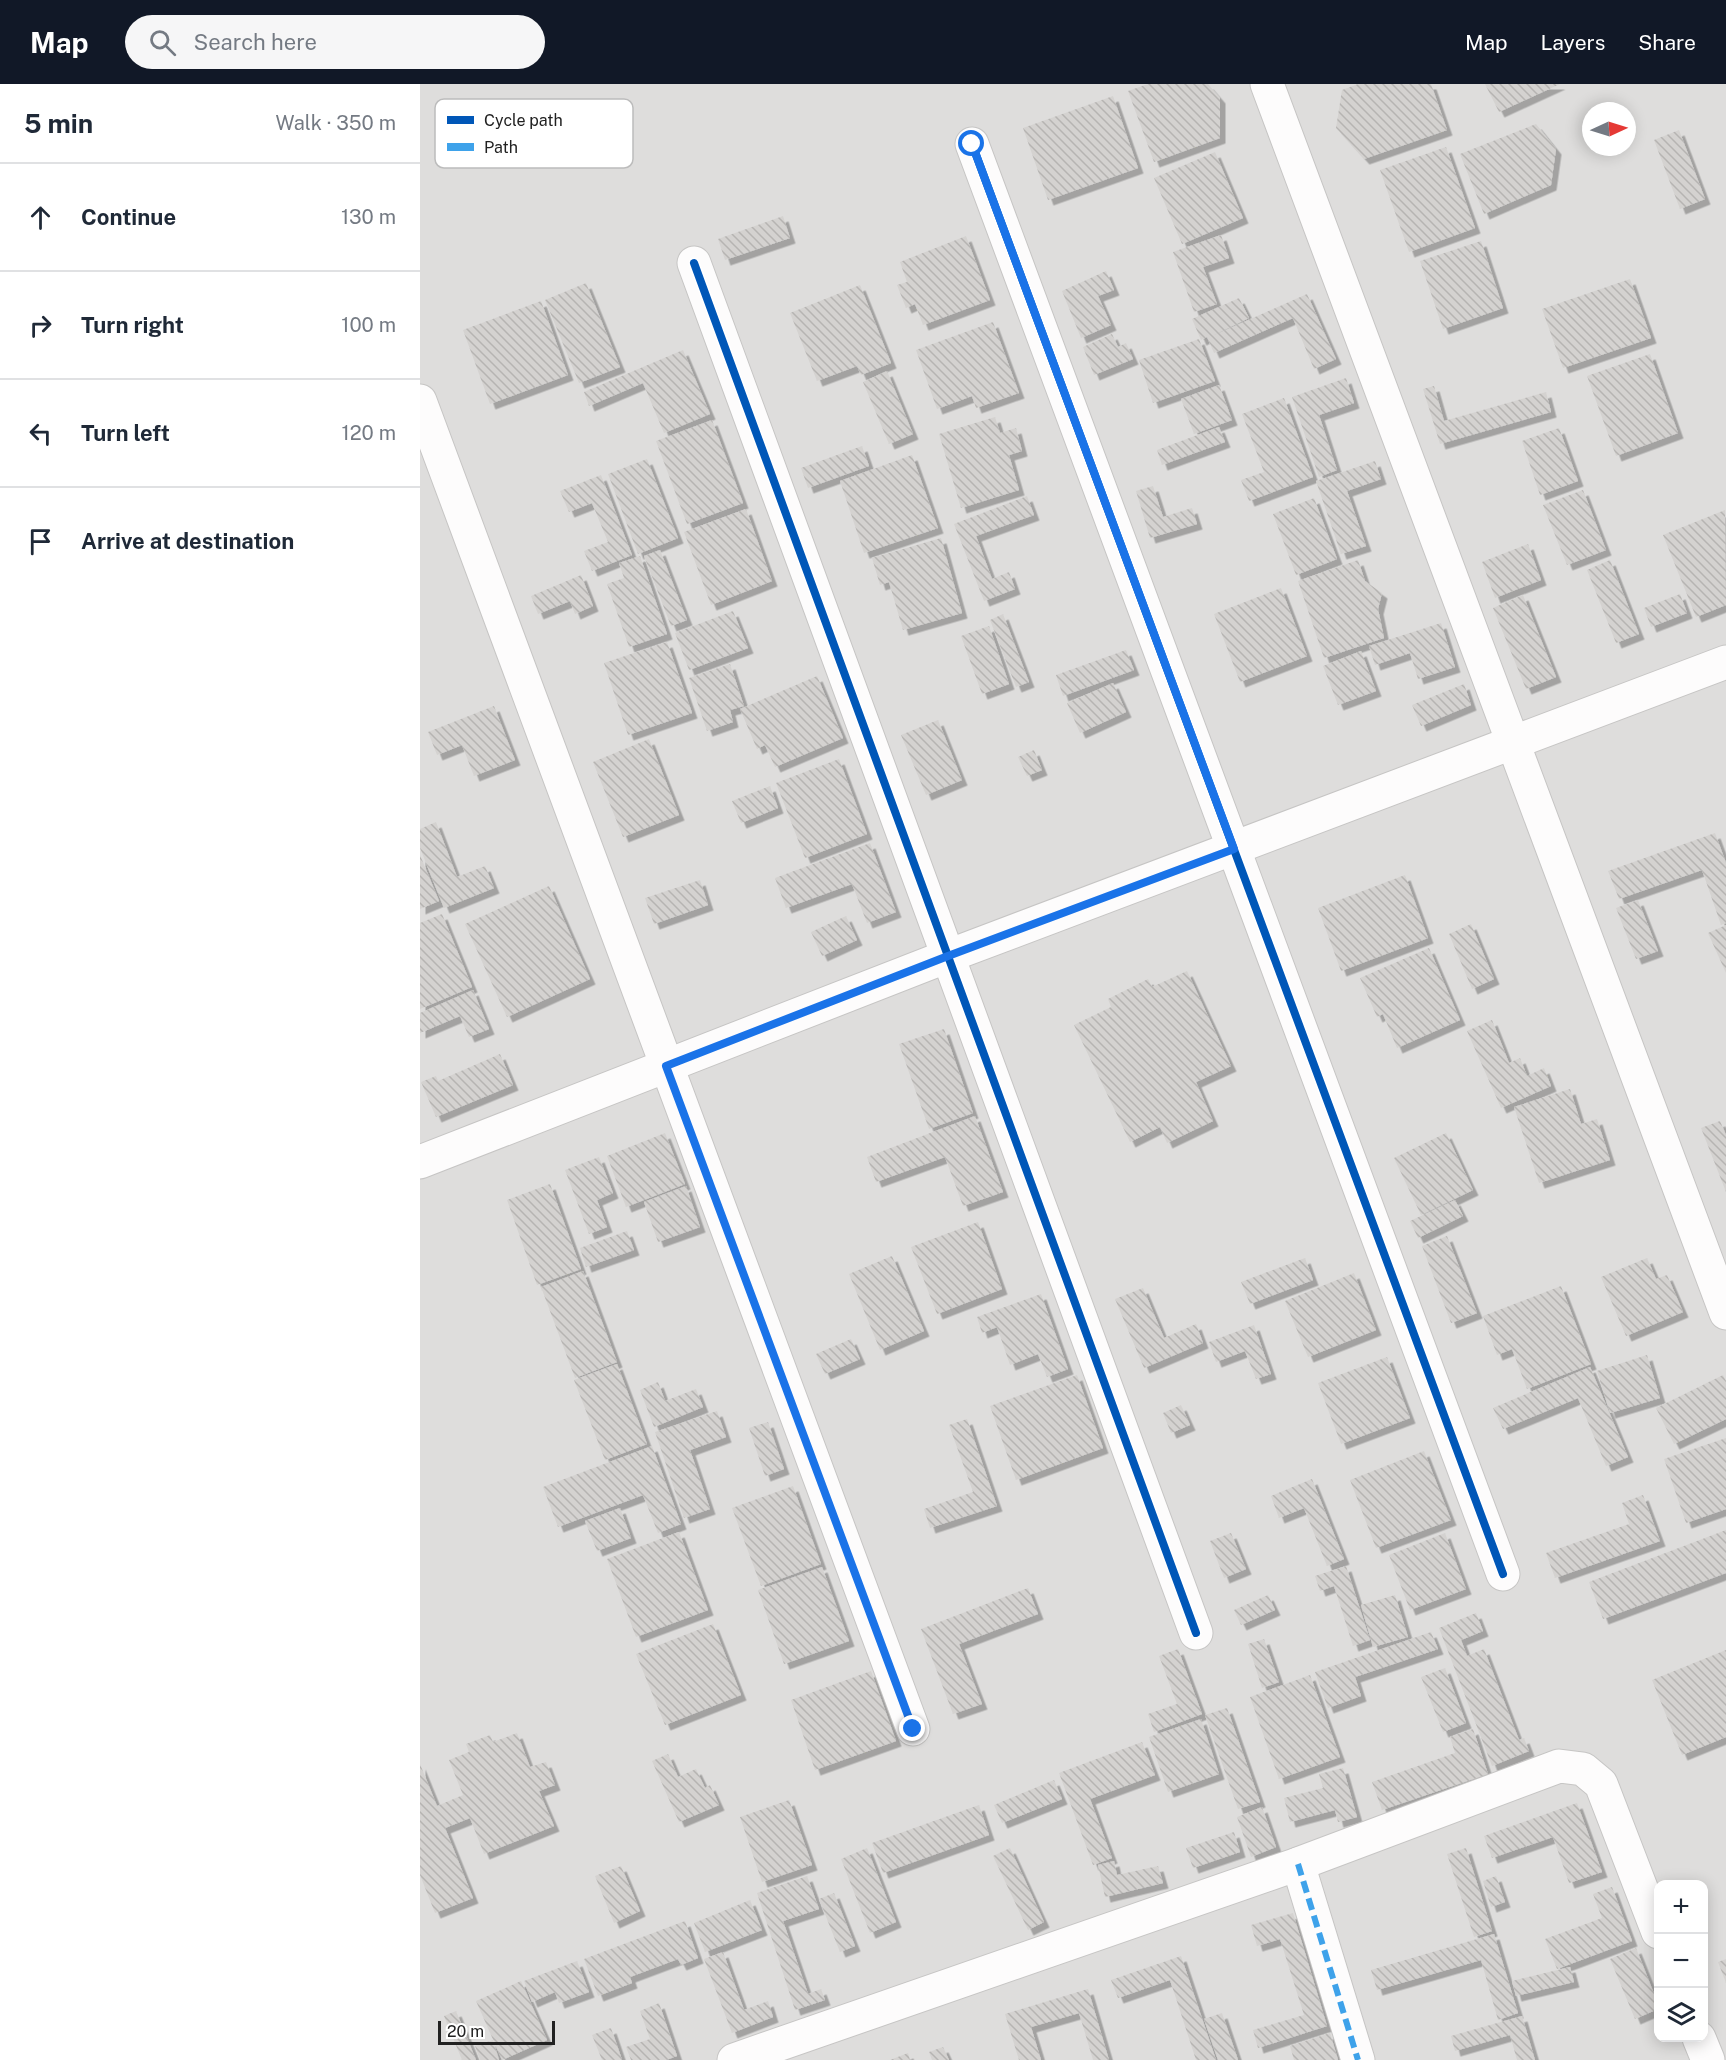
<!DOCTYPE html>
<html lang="en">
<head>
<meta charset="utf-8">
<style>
  body { margin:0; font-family:"Public Sans",sans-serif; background:#f6f6f7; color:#1f2937 }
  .controls { position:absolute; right:18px; bottom:18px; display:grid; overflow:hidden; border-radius:12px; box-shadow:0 3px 15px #0003 }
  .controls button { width:54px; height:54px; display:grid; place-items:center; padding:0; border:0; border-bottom:2px solid #e0e1e3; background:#fff; color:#1f2937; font:30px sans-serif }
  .compass { position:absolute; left:1162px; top:18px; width:54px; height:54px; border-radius:50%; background:#fff; box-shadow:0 3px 15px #0003; rotate:86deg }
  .scale { position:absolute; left:18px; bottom:15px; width:117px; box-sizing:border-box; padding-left:6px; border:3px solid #212121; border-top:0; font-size:16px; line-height:21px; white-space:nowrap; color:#212121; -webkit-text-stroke:4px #fff; paint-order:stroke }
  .stop { position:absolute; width:18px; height:18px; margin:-14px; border:4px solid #1a73e8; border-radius:50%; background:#fff }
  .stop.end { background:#1a73e8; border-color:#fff; box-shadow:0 2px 6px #0008 }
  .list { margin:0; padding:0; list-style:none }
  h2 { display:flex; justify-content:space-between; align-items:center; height:78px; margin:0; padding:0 24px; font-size:26px }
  h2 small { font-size:20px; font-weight:400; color:#747a83 }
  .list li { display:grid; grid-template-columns:39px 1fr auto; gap:18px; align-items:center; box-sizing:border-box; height:108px; padding:0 24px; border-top:2px solid #e0e1e3 }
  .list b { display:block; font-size:22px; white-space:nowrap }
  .list em { font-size:20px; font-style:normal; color:#747a83 }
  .icon { flex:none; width:33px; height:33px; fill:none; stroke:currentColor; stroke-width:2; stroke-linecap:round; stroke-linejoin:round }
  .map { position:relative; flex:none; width:1306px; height:1976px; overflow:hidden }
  header { display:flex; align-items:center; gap:36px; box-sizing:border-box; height:84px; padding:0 30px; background:#111827; color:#fff }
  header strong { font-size:28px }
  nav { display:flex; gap:33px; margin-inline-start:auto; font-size:21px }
  .search { width:420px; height:54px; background:#f6f6f7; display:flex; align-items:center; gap:15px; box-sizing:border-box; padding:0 21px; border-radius:33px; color:#747a83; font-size:22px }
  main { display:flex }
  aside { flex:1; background:#fff }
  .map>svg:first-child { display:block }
  .residential { fill:#dedddc; fill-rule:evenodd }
  .building { fill:url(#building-back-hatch); filter:url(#shadow) }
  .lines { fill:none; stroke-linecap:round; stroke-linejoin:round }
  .street-casing { stroke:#c6c5c4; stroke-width:35 }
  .street { stroke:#fdfcfc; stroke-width:33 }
  .quiet { stroke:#3ea2ea; stroke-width:6; stroke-dasharray:12 6; stroke-linecap:butt }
  .cycleway-casing { stroke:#fff; stroke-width:11 }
  .cycleway { stroke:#0057b8; stroke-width:8 }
  .route { stroke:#1a73e8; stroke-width:8 }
  .key { fill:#fff; stroke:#bcbcbc; stroke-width:1.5 }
  .key-label { font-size:16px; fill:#212121 }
</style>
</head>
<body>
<header>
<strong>Map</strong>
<div class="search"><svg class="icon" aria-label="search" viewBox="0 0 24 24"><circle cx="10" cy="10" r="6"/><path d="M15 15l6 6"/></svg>Search here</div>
<nav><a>Map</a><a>Layers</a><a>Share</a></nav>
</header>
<main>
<aside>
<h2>5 min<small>Walk · 350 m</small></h2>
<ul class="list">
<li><svg class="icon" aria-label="ahead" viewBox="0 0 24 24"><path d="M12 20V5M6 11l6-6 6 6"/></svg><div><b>Continue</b></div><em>130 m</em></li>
<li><svg class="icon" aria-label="right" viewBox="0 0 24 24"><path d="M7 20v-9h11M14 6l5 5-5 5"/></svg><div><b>Turn right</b></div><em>100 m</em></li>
<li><svg class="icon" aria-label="left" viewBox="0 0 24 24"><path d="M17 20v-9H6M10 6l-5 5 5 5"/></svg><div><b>Turn left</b></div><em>120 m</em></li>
<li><svg class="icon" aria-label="arrive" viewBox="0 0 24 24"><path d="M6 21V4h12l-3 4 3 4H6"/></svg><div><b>Arrive at destination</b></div></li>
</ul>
</aside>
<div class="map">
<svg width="1306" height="1976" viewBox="0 0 1306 1976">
  <defs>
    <pattern id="building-back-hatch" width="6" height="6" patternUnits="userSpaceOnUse" patternTransform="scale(1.5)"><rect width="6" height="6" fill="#d4d2d0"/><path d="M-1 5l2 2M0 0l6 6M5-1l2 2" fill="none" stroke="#b6b4b2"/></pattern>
    <filter id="shadow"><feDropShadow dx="5.5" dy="5.5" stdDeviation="0" flood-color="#0004"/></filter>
  </defs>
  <rect width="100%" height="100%" fill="#efedeb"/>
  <!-- residential -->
  <path class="residential" d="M0,0H1306V1976H0ZM1171,27H1207V63H1171ZM1238,1800H1284V1954H1238Z"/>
  <!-- building -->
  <g class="building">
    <polygon points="728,0 788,0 800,14 800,54 734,78 708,7"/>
    <polygon points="938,0 1011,0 1027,46 944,75 916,44 922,6"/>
    <polygon points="1065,0 1140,0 1079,28"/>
    <polygon points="693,12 718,84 628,116 603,44"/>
    <polygon points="1116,40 1136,65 1131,101 1064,130 1040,70"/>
    <polygon points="1259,46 1285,115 1260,125 1234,56"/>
    <polygon points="1026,63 1055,144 989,168 960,86"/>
    <polygon points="795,68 823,134 762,160 734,94"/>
    <polygon points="363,132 370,154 305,176 298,155"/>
    <polygon points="801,151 809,174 783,183 797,220 774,228 753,168"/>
    <polygon points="546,152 570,216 503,241 495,220 486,224 477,201 487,198 480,178"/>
    <polygon points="1061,157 1083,224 1023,245 1000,177"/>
    <polygon points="686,187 694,206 678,212 691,241 661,254 642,207"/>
    <polygon points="1210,195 1231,254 1143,284 1122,225"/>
    <polygon points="166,199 200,283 159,299 125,216"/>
    <polygon points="440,201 471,279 441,291 437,282 397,297 370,229"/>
    <polygon points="887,210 916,275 894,285 873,234 794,269 787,253 781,256 772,235 819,214 829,234 792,252"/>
    <polygon points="121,217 148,291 70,320 43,246"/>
    <polygon points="573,238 599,309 556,324 552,312 517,325 496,266"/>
    <polygon points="692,250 698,263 706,259 713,275 674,291 663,263"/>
    <polygon points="779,255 795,297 733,319 719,276"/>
    <polygon points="263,266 290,330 244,349 223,299 169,322 164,308"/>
    <polygon points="1230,270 1258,349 1196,372 1167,292"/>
    <polygon points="467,287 493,350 469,360 443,298"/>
    <polygon points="926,294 934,319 899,331 917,386 899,393 872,313"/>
    <polygon points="799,301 812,336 774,350 761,315"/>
    <polygon points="1014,302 1024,337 1126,308 1131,328 1020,360 1003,305"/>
    <polygon points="864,314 893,393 829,417 821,396 844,388 822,330"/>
    <polygon points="575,333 580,349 596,344 602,367 589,371 599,406 541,424 519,350"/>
    <polygon points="292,336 323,419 267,440 236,357"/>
    <polygon points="799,343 805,358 742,381 737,366"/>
    <polygon points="1139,344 1158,397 1120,411 1102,357"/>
    <polygon points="442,362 449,382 388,404 381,384"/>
    <polygon points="492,371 518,444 444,469 420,397"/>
    <polygon points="227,375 258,454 218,470 188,390"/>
    <polygon points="955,377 961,395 927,407 946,462 921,470 896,397"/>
    <polygon points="181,391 212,471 172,487 164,467 188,458 172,419 149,428 140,407"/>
    <polygon points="733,402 743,433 772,424 777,440 730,454 716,407"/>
    <polygon points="1163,406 1186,466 1147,481 1123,421"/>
    <polygon points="607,412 614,431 556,452 572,495 589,488 595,505 564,517 534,440"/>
    <polygon points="894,414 917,475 876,491 853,430"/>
    <polygon points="326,425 352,497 291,521 264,448"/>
    <polygon points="1305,426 1306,521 1276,533 1243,451"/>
    <polygon points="521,454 542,529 483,546 469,498 460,501 452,474"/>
    <polygon points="1108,460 1121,496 1075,514 1062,478"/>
    <polygon points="240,466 267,536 251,542 224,472"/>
    <polygon points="220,472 247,550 209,563 187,500 204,494 199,479"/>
    <polygon points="938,476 945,497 962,509 958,525 964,554 904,574 878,497"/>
    <polygon points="1190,476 1219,550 1196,559 1167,486"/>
    <polygon points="161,491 173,522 155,530 150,517 118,530 111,512"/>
    <polygon points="861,504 887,572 820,598 794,530"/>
    <polygon points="1260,510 1267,529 1231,543 1224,524"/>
    <polygon points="1103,511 1136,593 1106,605 1073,524"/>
    <polygon points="313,527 328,564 269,586 255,549"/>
    <polygon points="583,530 609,598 596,603 570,536"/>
    <polygon points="1021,539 1035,583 998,595 990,569 955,581 949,562"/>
    <polygon points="569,542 589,600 562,610 541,552"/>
    <polygon points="247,558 272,629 208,651 184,579"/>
    <polygon points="706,566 714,586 643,612 636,591"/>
    <polygon points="941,567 956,607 918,621 903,582"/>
    <polygon points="310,580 324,622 310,626 313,638 287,647 269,594"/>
    <polygon points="397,592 423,654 355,683 345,661 337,665 320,625"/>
    <polygon points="693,599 706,628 660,649 647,619"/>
    <polygon points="1044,600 1051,621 1001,642 992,621"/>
    <polygon points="74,622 95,676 54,692 42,661 17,671 8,648"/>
    <polygon points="518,636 542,696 506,711 481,651"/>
    <polygon points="229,655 259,731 203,753 173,678"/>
    <polygon points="614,666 622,686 607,692 598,673"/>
    <polygon points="419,675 447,750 385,774 356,699"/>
    <polygon points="350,702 358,724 321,739 312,717"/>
    <polygon points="16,738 37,793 65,782 74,804 24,824 0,764 0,745"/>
    <polygon points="1295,749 1306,779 1306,839 1301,841 1282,786 1199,815 1188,787"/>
    <polygon points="450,759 476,828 447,839 432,800 366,824 355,794"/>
    <polygon points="0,771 19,817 0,825"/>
    <polygon points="985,791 1008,854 921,887 898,824"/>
    <polygon points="280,796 288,821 234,840 225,814"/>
    <polygon points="129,802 170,895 87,933 45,840"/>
    <polygon points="1218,816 1238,867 1216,875 1196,824"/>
    <polygon points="22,830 52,903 0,925 0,839"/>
    <polygon points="426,832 437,856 402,872 391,848"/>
    <polygon points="1051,840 1074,895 1052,905 1029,850"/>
    <polygon points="1306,841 1306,889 1288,849"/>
    <polygon points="1009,864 1040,936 977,964 963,930 957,933 940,894"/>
    <polygon points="767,887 811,982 776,998 793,1037 747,1059 740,1043 710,1058 654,941 691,923 688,915 728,895 732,903"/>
    <polygon points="53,906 69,945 49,953 40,932 0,949 0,929"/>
    <polygon points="1072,936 1089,979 1100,974 1107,992 1124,984 1131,1002 1081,1024 1047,947"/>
    <polygon points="524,945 553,1029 509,1045 479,960"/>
    <polygon points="80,970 93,1001 16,1033 1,998 16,992 18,997"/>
    <polygon points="1150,1005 1161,1040 1177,1035 1190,1076 1119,1099 1094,1023"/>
    <polygon points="555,1032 583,1108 543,1122 525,1073 456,1098 447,1073"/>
    <polygon points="1300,1037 1306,1051 1306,1108 1281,1044"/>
    <polygon points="245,1049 265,1100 206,1123 187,1072"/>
    <polygon points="1026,1049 1053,1106 1001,1131 974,1074"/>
    <polygon points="179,1073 193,1109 177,1116 187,1143 169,1150 145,1086"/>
    <polygon points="130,1100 161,1185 117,1201 87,1116"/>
    <polygon points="266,1102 280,1143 238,1158 224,1118"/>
    <polygon points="1035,1116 1043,1132 998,1154 990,1137"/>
    <polygon points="558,1138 582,1205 517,1230 491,1163"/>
    <polygon points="207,1147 214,1166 166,1183 160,1164"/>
    <polygon points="1027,1152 1057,1229 1031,1239 1002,1162"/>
    <polygon points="472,1172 504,1247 460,1266 429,1190"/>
    <polygon points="885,1174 893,1196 830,1220 821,1198"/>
    <polygon points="1227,1174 1236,1195 1247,1191 1263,1228 1206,1252 1181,1193"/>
    <polygon points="163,1187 197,1278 155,1294 121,1203"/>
    <polygon points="934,1189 956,1246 888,1273 865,1217"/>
    <polygon points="1141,1202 1171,1280 1107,1305 1092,1265 1077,1271 1063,1232"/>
    <polygon points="723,1204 744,1254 776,1240 783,1259 724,1284 695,1215"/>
    <polygon points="621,1210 648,1285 627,1293 618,1270 590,1281 577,1243 562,1249 557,1233"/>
    <polygon points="834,1241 851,1290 836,1295 825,1267 796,1278 789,1258"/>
    <polygon points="431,1255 440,1275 405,1290 396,1270"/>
    <polygon points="1227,1271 1240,1314 1190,1329 1177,1287"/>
    <polygon points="967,1273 990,1334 921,1360 898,1299"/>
    <polygon points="197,1280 227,1360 185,1376 154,1296"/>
    <polygon points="1170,1283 1208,1373 1186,1382 1158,1314 1083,1345 1073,1324"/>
    <polygon points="657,1291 683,1364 596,1396 570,1322"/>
    <polygon points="1303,1291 1306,1297 1306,1335 1254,1360 1236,1324"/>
    <polygon points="238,1298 245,1317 276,1305 283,1323 234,1343 220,1306"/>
    <polygon points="761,1321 770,1341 751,1349 743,1329"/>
    <polygon points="297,1327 306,1353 270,1366 290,1425 264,1434 235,1348"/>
    <polygon points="547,1335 577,1422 510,1444 504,1425 553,1408 529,1341"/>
    <polygon points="348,1338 364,1385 345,1392 329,1344"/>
    <polygon points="1306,1354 1306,1425 1266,1439 1244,1375"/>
    <polygon points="232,1362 261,1440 238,1449 223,1411 138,1443 123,1403"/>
    <polygon points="1004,1367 1031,1436 956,1464 930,1396"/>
    <polygon points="892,1395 924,1475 907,1482 884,1424 859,1434 851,1412"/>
    <polygon points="373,1402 401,1480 341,1502 312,1424"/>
    <polygon points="1223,1411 1240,1457 1135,1494 1126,1469 1209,1440 1202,1419"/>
    <polygon points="200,1424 211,1454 177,1467 165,1437"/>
    <polygon points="1306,1446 1306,1489 1183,1535 1169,1498"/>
    <polygon points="259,1448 288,1526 216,1553 187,1475"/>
    <polygon points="811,1449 826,1485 804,1494 790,1457"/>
    <polygon points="1025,1449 1046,1505 990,1526 969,1471"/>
    <polygon points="926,1482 950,1556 933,1562 914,1502 900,1507 895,1492"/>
    <polygon points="402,1483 429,1557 364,1580 338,1506"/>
    <polygon points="608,1504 618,1530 539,1560 562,1620 533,1630 501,1545"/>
    <polygon points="848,1511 855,1526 821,1541 814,1526"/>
    <polygon points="975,1511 988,1553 953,1563 941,1521"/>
    <polygon points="1056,1529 1063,1547 1041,1556 1047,1572 1064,1565 1099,1656 1104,1654 1109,1667 1072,1682 1019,1544"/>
    <polygon points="293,1540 321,1611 245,1641 216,1570"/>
    <polygon points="1011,1548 1018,1565 935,1593 941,1612 908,1624 895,1588"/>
    <polygon points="844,1555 859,1598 842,1604 828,1560"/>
    <polygon points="758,1565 782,1630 734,1648 728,1630 757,1620 739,1572"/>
    <polygon points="1306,1566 1306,1653 1262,1671 1232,1596"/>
    <polygon points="1025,1584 1046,1639 1023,1648 1001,1593"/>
    <polygon points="451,1587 476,1657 395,1686 371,1616"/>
    <polygon points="890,1591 920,1673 859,1695 830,1613"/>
    <polygon points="807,1624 840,1718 818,1725 785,1631"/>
    <polygon points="781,1635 799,1690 748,1708 729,1653"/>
    <polygon points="1053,1645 1068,1690 962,1726 952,1698 1035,1669 1030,1653"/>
    <polygon points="97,1649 110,1683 126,1678 135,1701 119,1707 134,1742 64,1770 50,1734 25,1744 53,1814 15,1829 0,1791 0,1680 17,1722 43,1711 29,1676 49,1668 46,1660 70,1651 73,1658"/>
    <polygon points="722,1658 735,1691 670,1715 692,1774 673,1781 639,1689"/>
    <polygon points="248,1670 258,1693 276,1685 285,1704 290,1701 299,1721 259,1738 232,1677"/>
    <polygon points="923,1684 937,1733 918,1738 915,1726 870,1738 864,1714 903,1704 899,1690"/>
    <polygon points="634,1696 642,1715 582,1739 574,1721"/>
    <polygon points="369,1716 392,1781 342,1798 320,1733"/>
    <polygon points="1157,1719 1182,1788 1149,1799 1133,1753 1072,1774 1064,1752"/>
    <polygon points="559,1721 569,1751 463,1789 452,1759"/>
    <polygon points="842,1723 856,1763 831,1773 817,1733"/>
    <polygon points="814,1748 820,1768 773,1784 766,1764"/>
    <polygon points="447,1764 476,1838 450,1849 421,1775"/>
    <polygon points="590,1764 624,1838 608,1846 573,1772"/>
    <polygon points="1046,1764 1072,1847 1054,1853 1027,1770"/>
    <polygon points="694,1777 697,1791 738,1782 743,1799 685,1813 678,1781"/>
    <polygon points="201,1782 220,1827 194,1839 175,1792"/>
    <polygon points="387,1792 399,1825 363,1837 388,1910 401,1905 405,1916 375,1926 337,1809"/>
    <polygon points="1076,1792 1085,1818 1071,1823 1063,1797"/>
    <polygon points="1192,1803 1212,1857 1137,1885 1125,1855 1182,1834 1173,1810"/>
    <polygon points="414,1809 435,1862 420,1868 399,1815"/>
    <polygon points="330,1816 342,1846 285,1868 274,1839"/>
    <polygon points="873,1829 907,1942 838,1964 833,1946 884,1931 860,1855 837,1862 831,1841"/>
    <polygon points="265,1837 278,1874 261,1881 258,1875 210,1893 212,1899 178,1912 164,1875"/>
    <polygon points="1074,1850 1098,1929 1078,1936 1061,1876 957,1906 951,1886"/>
    <polygon points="1216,1864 1238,1920 1238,1925 1215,1935 1190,1875"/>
    <polygon points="303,1868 324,1926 348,1917 353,1933 312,1949 284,1875"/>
    <polygon points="761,1872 796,1976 776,1976 750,1896 698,1914 691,1896"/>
    <polygon points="1306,1875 1306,1899 1298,1878"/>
    <polygon points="157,1877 169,1908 139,1919 135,1908 112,1918 104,1897"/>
    <polygon points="1150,1883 1154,1898 1096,1912 1092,1897"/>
    <polygon points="101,1897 127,1956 82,1976 56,1917"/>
    <polygon points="668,1905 689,1976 673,1976 659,1929 611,1943 621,1976 599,1976 585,1930"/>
    <polygon points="239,1919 257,1972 246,1976 211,1976 206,1963 230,1955 220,1927"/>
    <polygon points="36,1927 56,1976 42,1976 24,1932"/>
    <polygon points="802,1929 818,1976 798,1976 784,1935"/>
    <polygon points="1102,1932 1115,1976 1097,1976 1090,1951 1035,1967 1031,1952"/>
    <polygon points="191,1944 202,1976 182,1976 172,1951"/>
    <polygon points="910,1949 918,1976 874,1976 870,1962"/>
    <polygon points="73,1956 79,1976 60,1976 55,1962"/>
    <polygon points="523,1963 529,1976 512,1976 509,1968"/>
    <polygon points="488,1969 490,1976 470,1976"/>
  </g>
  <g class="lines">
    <!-- street casing -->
    <g class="street-casing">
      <g id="street">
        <polyline points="847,0 1306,1229"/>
        <polyline points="552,60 1083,1490"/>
        <polyline points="274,179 776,1549"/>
        <polyline points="0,317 493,1645"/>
        <polyline points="0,1078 528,872 1306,578"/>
        <polyline points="878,1780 938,1976"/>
        <polyline points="1279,1954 1288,1976"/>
        <polyline points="314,1976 878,1780 1139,1682 1163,1685 1181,1700 1238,1848"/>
      </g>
    </g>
    <!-- street -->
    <use href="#street" class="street"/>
    <!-- quiet -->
    <polyline class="quiet" points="878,1780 938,1976"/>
    <!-- cycleway casing -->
    <g class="cycleway-casing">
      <g id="cycleway">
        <polyline points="552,60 1083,1490"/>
        <polyline points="274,179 776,1549"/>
      </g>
    </g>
    <!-- cycleway -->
    <use href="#cycleway" class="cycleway"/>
  </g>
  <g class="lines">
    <!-- route -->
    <polyline class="route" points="493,1645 246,982 528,872 814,765 552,60"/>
  </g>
  <!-- legend -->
  <rect x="15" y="15" width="198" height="69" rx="9" class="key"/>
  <rect x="27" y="32" width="27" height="8" fill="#0057b8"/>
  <rect x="27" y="59" width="27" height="8" fill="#3ea2ea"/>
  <g class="key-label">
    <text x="64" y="42">Cycle path</text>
    <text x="64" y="69">Path</text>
  </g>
</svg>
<div class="controls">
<button>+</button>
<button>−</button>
<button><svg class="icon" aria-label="layers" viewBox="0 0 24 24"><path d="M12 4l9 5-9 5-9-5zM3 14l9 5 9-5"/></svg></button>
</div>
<svg class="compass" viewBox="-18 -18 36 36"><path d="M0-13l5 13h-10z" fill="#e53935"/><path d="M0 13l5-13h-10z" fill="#747a83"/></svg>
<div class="scale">20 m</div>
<div class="stop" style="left:552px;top:60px"></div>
<div class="stop end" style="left:493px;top:1645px"></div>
</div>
</main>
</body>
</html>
